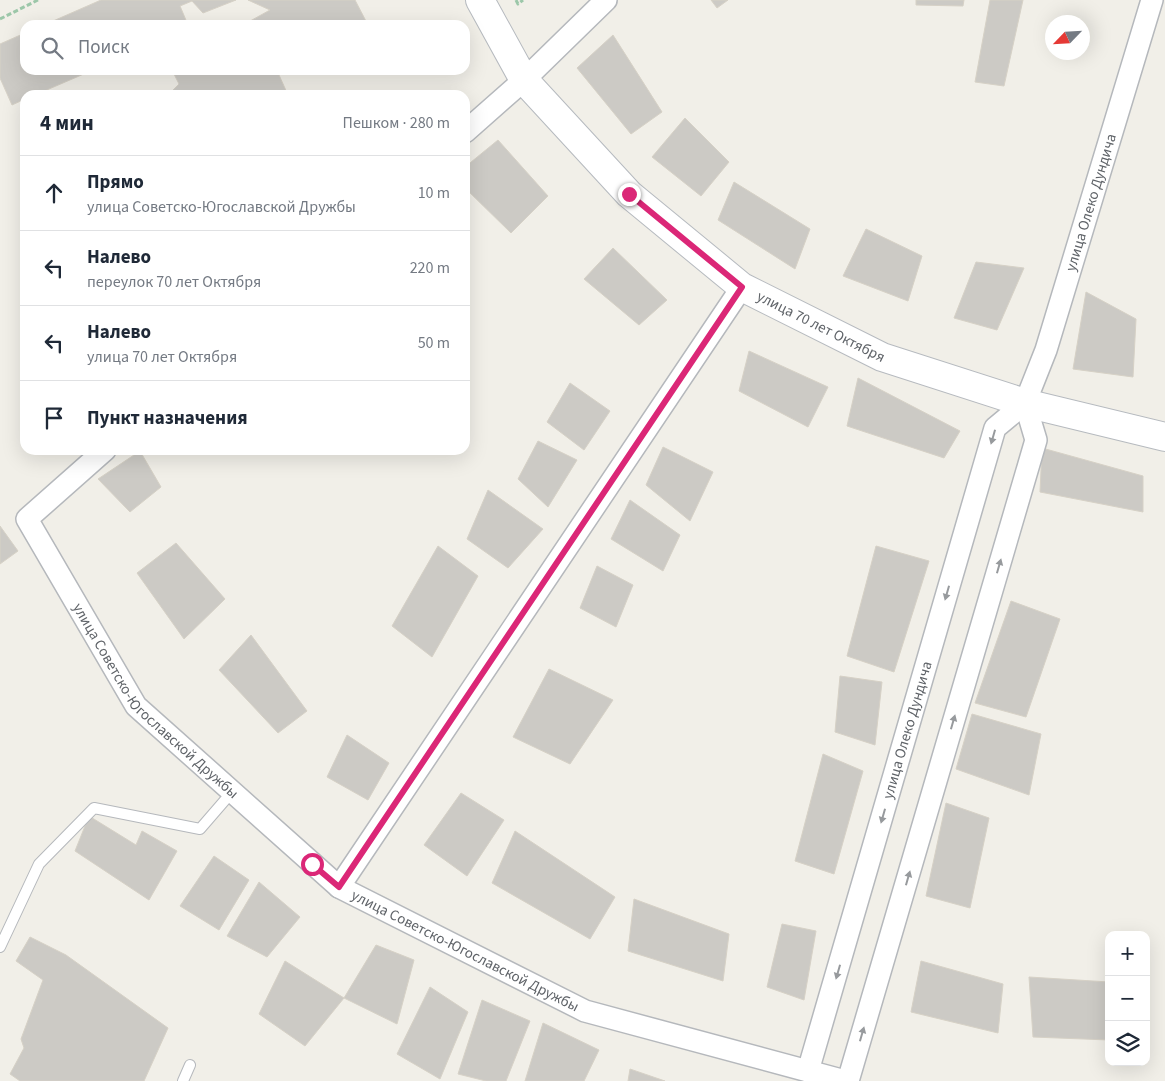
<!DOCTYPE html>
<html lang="ru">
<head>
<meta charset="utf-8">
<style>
  body { margin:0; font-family:"Source Sans 3",sans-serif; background:#f6f6f7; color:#1f2937 }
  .controls { position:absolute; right:15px; bottom:15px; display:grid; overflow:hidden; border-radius:10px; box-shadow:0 5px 20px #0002 }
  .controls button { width:45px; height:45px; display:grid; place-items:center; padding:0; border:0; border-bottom:1px solid #e0e1e3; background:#fff; color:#1f2937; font:25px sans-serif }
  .compass { position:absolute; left:1045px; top:15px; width:45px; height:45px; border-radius:50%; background:#fff; box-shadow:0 5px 20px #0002; rotate:245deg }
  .stop { position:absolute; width:15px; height:15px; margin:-11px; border:4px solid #db2777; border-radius:50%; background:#fff }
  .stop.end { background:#db2777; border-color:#fff; box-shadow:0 1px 5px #0008 }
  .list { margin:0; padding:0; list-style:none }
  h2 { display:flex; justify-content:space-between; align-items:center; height:65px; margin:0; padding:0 20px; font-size:21px }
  h2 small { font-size:16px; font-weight:400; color:#747a83 }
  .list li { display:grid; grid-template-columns:32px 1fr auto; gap:15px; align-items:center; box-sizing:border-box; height:75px; padding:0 20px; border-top:1px solid #e0e1e3 }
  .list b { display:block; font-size:19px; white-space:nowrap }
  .list p { margin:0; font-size:16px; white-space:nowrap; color:#747a83 }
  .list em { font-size:16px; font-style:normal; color:#747a83 }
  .icon { flex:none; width:28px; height:28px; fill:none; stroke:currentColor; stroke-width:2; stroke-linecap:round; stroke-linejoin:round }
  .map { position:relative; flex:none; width:1165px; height:1081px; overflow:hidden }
  .search { position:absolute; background:#fff; box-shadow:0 5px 20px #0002; left:20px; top:20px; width:450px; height:55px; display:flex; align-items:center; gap:12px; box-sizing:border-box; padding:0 18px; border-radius:15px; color:#747a83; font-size:19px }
  .panel { position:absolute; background:#fff; box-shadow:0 5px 20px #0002; left:20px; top:90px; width:450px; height:365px; border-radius:15px }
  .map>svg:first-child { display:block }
  .building { fill:#cccac5; stroke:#d6d1c6 }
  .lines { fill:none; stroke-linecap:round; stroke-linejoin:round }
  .lane-casing { stroke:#b5b8bc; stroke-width:12 }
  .street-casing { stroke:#b5b8bc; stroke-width:24 }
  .secondary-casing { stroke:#b6babf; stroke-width:30 }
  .path { stroke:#9cc7a9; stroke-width:3; stroke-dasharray:5 2.5; stroke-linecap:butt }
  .lane { stroke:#fff; stroke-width:10 }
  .street { stroke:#fff; stroke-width:21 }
  .secondary { stroke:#fff; stroke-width:28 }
  .oneway { fill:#979a9d }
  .route { stroke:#db2777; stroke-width:6 }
  .labels { text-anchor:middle; stroke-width:4; stroke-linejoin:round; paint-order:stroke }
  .street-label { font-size:15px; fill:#5f6368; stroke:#fff }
</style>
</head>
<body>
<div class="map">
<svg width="1165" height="1081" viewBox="0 0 1165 1081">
  <rect width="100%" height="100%" fill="#f1efe8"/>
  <!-- building -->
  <g class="building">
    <polygon points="101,0 236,0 203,13 192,1 180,6 188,25 44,25"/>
    <polygon points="248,0 355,0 368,25 243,25 270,10"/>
    <polygon points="711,0 728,0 717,8"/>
    <polygon points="916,0 964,0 963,6 916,5"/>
    <polygon points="990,0 1023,0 1004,86 975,82"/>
    <polygon points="25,33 25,70 93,70 35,95 25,95 25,99 12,105 0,78 0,44"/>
    <polygon points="613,35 662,112 631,134 577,68"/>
    <polygon points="172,70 285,70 279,75 288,95 168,95 179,84"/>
    <polygon points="685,118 729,162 701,196 652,157"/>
    <polygon points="498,140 548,196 511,233 465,188 465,167"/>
    <polygon points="734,182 810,229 795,269 718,220"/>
    <polygon points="866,229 922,256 908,301 843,276"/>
    <polygon points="613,248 667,300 639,325 584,279"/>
    <polygon points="976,262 1024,268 997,330 954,318"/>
    <polygon points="1086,292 1136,319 1133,377 1073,369"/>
    <polygon points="749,351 828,387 808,427 739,391"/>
    <polygon points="858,378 960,431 944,458 847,426"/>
    <polygon points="570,383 610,411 584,450 547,422"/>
    <polygon points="538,441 577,460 548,507 518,479"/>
    <polygon points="663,447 713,472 690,521 646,485"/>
    <polygon points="1042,448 1143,476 1143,512 1040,492"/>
    <polygon points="140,451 161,487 130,512 98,479"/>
    <polygon points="488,490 543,529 508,568 467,539"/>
    <polygon points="630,500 680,535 663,571 611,539"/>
    <polygon points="0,526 18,551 0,564"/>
    <polygon points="176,543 225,599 184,639 137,573"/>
    <polygon points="438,546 478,576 432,657 392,626"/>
    <polygon points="876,546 929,561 894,672 847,656"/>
    <polygon points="597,566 633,585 616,627 580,608"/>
    <polygon points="1011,601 1060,619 1026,717 975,703"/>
    <polygon points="251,635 307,711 278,733 219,670"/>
    <polygon points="549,669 613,700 570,764 513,737"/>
    <polygon points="840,676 882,682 875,745 835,732"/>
    <polygon points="972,714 1041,734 1029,795 956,769"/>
    <polygon points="347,735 389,763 368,800 327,777"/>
    <polygon points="823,754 863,771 834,874 795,861"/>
    <polygon points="461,793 504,820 467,876 424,845"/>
    <polygon points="946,803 989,818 970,908 926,896"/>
    <polygon points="89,816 136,845 142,831 177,851 149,900 75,851"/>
    <polygon points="515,831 615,897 590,939 492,883"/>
    <polygon points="214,856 249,880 219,930 180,906"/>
    <polygon points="259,882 300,917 267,957 227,936"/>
    <polygon points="634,899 729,934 723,981 628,951"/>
    <polygon points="782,924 816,931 804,1000 767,987"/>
    <polygon points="30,937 66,955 168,1028 144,1081 20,1081 10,1074 24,1048 21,1039 43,980 16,961"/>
    <polygon points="376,945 414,960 397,1024 344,998"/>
    <polygon points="285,961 344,998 305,1046 259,1014"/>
    <polygon points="921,961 1003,984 998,1033 911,1012"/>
    <polygon points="1029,977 1109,982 1109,1040 1033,1037"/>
    <polygon points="430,987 468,1012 440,1079 397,1054"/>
    <polygon points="482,1000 530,1021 506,1081 486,1081 458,1074"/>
    <polygon points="543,1023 599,1050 584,1081 525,1081"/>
    <polygon points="630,1069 665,1081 628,1081"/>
  </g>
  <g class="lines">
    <!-- lane casing -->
    <g class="lane-casing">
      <g id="lane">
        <polyline points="0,947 39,864 94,808 200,829 232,792"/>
        <polyline points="183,1081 190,1065"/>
      </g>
    </g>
    <!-- street casing -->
    <g class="street-casing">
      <g id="street">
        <polyline points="465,132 524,80 606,0"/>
        <path id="s1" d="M105,450L27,519L136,706L339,887L585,1011L845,1081"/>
        <polyline points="339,887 742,287"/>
        <path id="s2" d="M808,1071L995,428L1025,403L1046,350L1152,0"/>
        <polyline points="848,1081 1036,440 1025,403"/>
      </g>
    </g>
    <!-- secondary casing -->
    <g class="secondary-casing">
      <g id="secondary">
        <path id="s3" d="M480,0L524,80L629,194L742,287L882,357L1025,403L1165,437"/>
      </g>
    </g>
    <!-- path -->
    <g class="path">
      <polyline points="516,0 518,4 523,0"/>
      <polyline points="0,19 38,0"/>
    </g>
    <!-- lane -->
    <use href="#lane" class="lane"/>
    <!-- street -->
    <use href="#street" class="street"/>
    <!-- secondary -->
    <use href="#secondary" class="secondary"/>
  </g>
  <!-- one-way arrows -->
  <defs><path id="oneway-solid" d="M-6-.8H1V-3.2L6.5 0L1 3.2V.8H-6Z" transform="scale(1.25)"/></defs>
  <g class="oneway">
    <use href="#oneway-solid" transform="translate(993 437) rotate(106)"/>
    <use href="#oneway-solid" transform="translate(999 566) rotate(-74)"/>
    <use href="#oneway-solid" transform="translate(947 593) rotate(106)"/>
    <use href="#oneway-solid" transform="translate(953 722) rotate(-74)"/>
    <use href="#oneway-solid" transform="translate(883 816) rotate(106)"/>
    <use href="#oneway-solid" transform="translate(908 878) rotate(-74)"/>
    <use href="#oneway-solid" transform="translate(838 972) rotate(106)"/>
    <use href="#oneway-solid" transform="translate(862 1034) rotate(-74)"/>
  </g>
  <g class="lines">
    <!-- route -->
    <polyline class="route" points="312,864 339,887 742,287 629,194"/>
  </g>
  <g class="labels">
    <!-- street labels -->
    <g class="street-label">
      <text dy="5" stroke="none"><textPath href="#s2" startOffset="920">улица Олеко Дундича</textPath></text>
      <text dy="5" stroke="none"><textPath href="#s3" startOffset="481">улица 70 лет Октября</textPath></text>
      <text dy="5" stroke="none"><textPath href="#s1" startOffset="329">улица Советско-Югославской Дружбы</textPath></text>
      <text dy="5" stroke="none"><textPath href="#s2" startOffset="355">улица Олеко Дундича</textPath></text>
      <text dy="5" stroke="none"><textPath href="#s1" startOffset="734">улица Советско-Югославской Дружбы</textPath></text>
    </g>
  </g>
</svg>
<div class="controls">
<button>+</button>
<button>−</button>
<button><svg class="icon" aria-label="layers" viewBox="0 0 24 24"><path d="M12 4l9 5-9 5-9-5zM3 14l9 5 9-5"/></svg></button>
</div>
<svg class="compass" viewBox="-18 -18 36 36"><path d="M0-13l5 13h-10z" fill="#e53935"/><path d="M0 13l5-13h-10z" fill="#747a83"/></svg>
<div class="stop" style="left:312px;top:864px"></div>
<div class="stop end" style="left:629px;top:194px"></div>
<div class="search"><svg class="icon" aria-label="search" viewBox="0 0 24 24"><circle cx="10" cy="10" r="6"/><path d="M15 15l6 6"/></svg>Поиск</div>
<section class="panel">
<h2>4 мин<small>Пешком · 280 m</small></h2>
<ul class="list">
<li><svg class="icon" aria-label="ahead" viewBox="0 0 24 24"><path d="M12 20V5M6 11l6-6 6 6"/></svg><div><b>Прямо</b><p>улица Советско-Югославской Дружбы</p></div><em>10 m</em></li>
<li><svg class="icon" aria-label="left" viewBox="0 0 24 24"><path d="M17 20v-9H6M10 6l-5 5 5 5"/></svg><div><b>Налево</b><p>переулок 70 лет Октября</p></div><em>220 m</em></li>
<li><svg class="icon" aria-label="left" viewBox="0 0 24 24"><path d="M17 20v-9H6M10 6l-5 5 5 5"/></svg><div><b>Налево</b><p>улица 70 лет Октября</p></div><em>50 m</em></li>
<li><svg class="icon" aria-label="arrive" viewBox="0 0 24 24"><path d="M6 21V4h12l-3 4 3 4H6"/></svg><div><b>Пункт назначения</b></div></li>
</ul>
</section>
</div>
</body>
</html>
